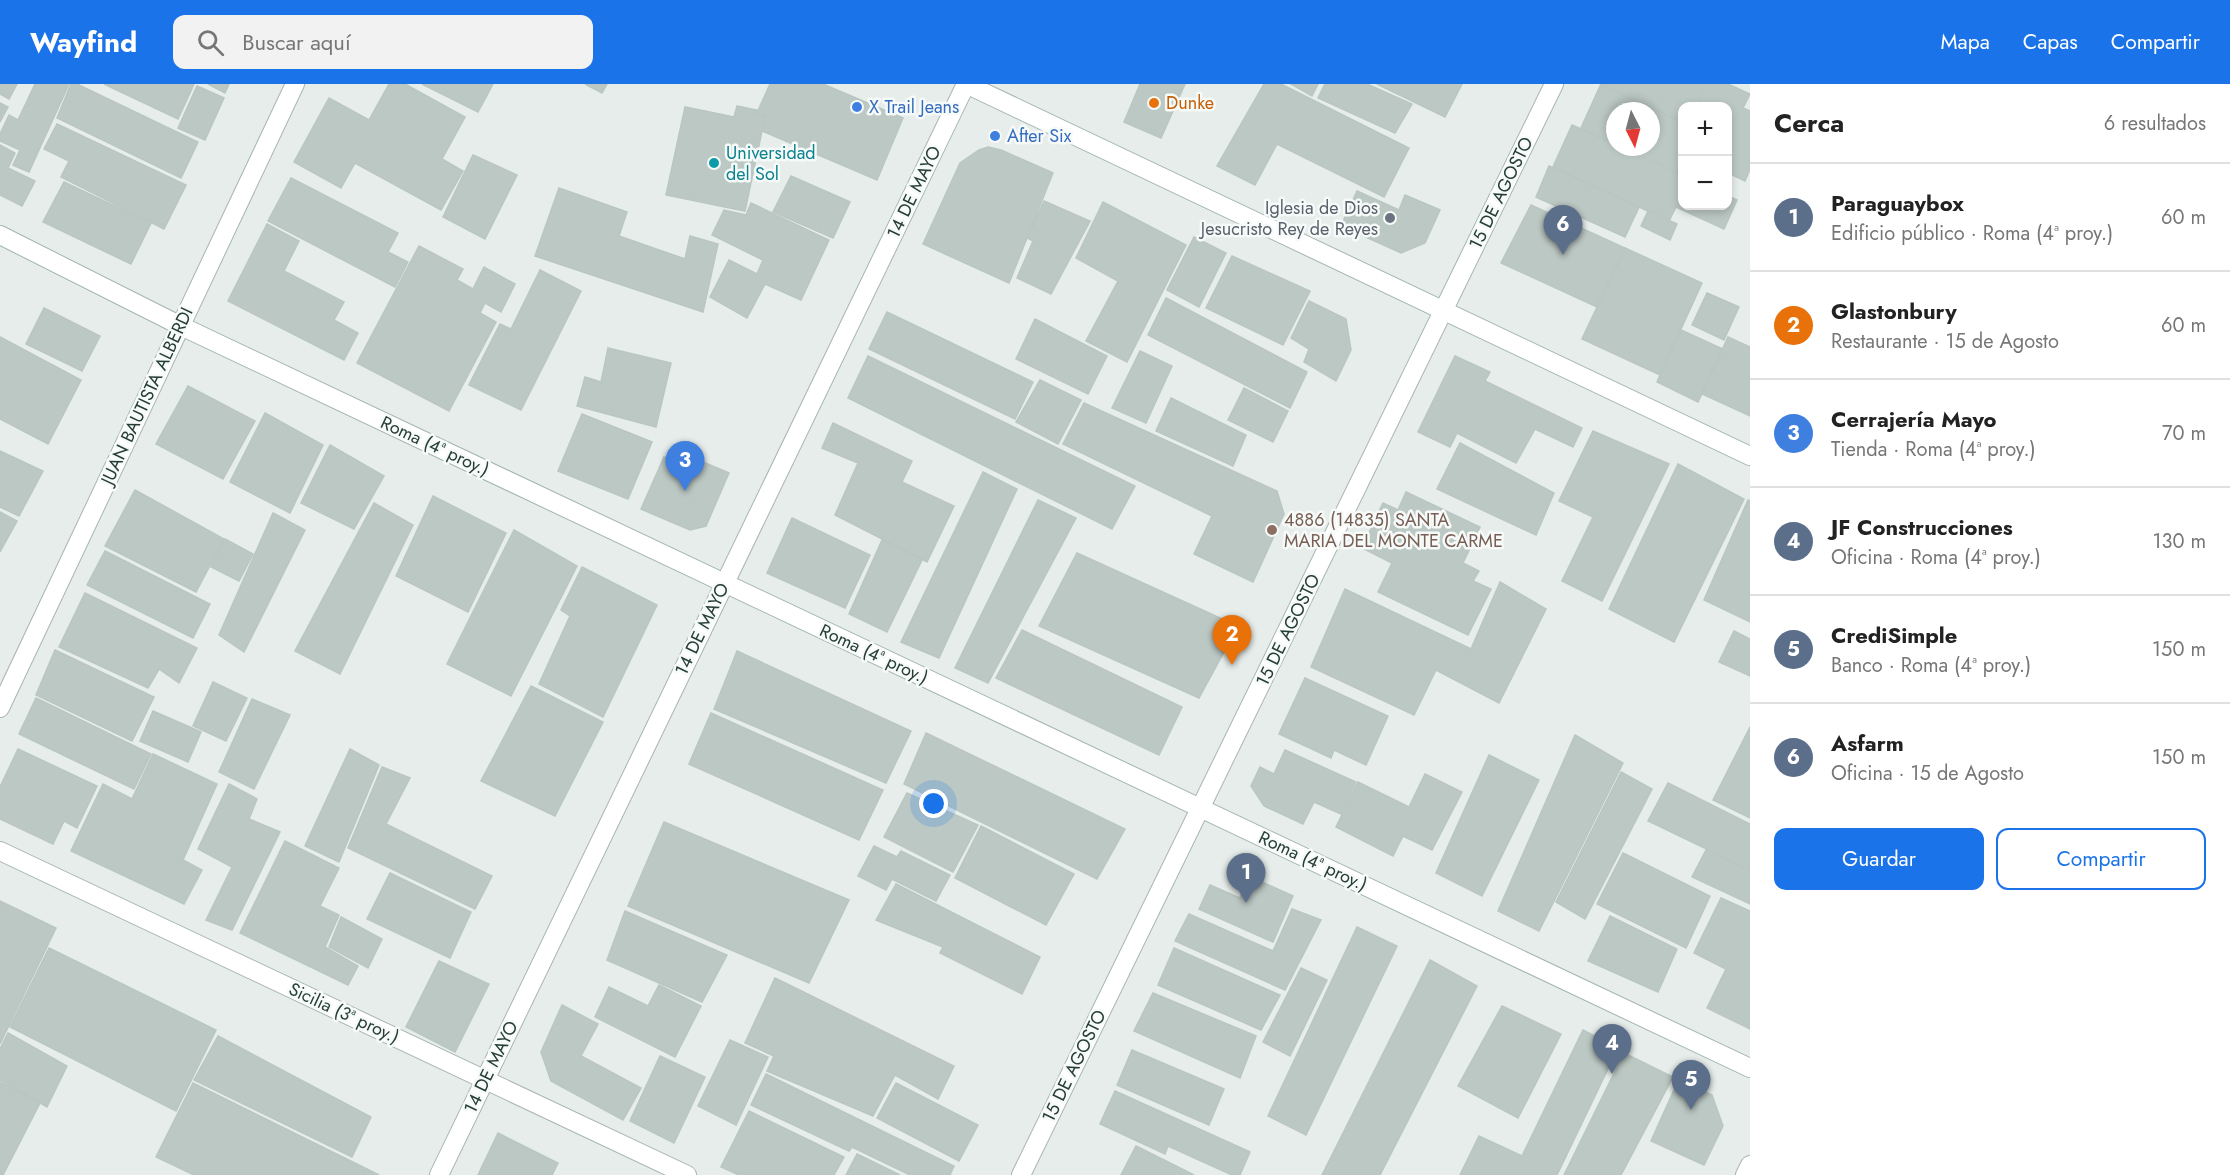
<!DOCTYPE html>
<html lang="es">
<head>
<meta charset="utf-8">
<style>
  body { margin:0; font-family:Jost,sans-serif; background:#f2f2f2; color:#222 }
  .controls { position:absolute; right:18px; top:18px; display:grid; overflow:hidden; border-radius:12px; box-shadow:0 3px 9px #0003 }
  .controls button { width:54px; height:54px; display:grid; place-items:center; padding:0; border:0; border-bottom:2px solid #e0e0e0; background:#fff; color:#222; font:30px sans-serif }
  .compass { position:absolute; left:1606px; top:18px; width:54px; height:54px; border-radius:50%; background:#fff; box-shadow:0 3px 9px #0003; rotate:174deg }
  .you { position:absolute; left:934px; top:720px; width:21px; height:21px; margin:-15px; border:4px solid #fff; border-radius:50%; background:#1a73e8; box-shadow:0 0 0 9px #1a73e833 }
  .badge { display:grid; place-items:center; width:39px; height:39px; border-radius:50%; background:#1a73e8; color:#fff; font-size:20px; font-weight:700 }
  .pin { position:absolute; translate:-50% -50px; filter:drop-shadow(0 2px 3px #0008) }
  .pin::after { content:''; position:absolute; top:32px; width:21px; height:18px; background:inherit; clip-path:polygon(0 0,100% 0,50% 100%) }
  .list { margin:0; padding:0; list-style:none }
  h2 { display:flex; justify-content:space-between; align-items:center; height:78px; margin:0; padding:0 24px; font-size:26px }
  h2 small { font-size:20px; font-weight:400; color:#767676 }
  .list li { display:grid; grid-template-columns:39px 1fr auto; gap:18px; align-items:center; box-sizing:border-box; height:108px; padding:0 24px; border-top:2px solid #e0e0e0 }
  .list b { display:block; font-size:22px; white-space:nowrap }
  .list p { margin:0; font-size:20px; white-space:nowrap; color:#767676 }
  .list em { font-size:20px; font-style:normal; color:#767676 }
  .actions { display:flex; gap:12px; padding:18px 24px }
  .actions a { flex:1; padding:14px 0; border:2px solid #1a73e8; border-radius:12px; text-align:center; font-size:21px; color:#1a73e8 }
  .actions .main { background:#1a73e8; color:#fff }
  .icon { flex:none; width:33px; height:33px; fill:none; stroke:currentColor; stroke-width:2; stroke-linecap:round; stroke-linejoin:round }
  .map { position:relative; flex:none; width:1750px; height:1091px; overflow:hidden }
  header { display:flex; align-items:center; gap:36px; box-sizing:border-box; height:84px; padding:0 30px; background:#1a73e8; color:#fff }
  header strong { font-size:28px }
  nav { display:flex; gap:33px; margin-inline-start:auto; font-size:21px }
  .search { width:420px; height:54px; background:#f2f2f2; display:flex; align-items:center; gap:15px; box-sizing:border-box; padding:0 21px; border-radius:12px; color:#767676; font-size:22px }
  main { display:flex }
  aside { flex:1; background:#fff }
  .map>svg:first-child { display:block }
  .building { fill:#bcc8c4; stroke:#b9c6c1; stroke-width:1.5 }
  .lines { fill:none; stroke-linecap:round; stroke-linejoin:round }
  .street-casing { stroke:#a9b5b1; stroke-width:20 }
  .secondary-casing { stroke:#a3b5af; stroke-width:20 }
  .street { stroke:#fff; stroke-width:18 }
  .secondary { stroke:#fff; stroke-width:18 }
  .food-dot { fill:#e8710a; stroke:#f6faf8; stroke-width:2 }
  .shop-dot { fill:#3f7fe0; stroke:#f6faf8; stroke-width:2 }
  .culture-dot { fill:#0f9aa8; stroke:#f6faf8; stroke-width:2 }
  .worship-dot { fill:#6b7280; stroke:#f6faf8; stroke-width:2 }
  .education-dot { fill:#8d6e63; stroke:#f6faf8; stroke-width:2 }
  .labels { text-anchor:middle; stroke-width:5; stroke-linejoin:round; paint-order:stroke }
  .food-label { font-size:18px; fill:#c56008; stroke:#f6faf8; text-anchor:start }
  .shop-label { font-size:18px; fill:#366cbe; stroke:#f6faf8; text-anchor:start }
  .culture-label { font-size:18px; fill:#0d838f; stroke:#f6faf8; text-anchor:start }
  .street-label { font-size:18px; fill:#273d38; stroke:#f6faf8 }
  .worship-label { font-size:18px; fill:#5b616d; stroke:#f6faf8; text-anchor:end }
  .education-label { font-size:18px; fill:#785e54; stroke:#f6faf8; text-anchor:start }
</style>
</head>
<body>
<header>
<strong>Wayfind</strong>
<div class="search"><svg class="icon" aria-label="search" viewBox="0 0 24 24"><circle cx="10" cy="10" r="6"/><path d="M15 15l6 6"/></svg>Buscar aquí</div>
<nav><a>Mapa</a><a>Capas</a><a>Compartir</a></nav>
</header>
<main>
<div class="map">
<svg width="1750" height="1091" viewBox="0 0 1750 1091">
  <rect width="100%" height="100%" fill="#e6edea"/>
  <!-- building -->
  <g class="building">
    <polygon points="0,0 17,0 9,15 0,10"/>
    <polygon points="35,0 69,0 29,88 13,81 20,66 0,57 0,50 9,31 18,36"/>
    <polygon points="71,0 77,0 198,58 181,94 57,34"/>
    <polygon points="104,0 194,0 178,35"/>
    <polygon points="208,0 229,0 225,9"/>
    <polygon points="389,0 405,0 465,33 442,75 463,87 441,126 355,79 341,104 294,78 329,14 369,36"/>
    <polygon points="422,0 493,0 478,28"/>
    <polygon points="585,0 607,0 602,9"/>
    <polygon points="770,0 823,0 903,34 877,96 762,47 765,33 756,31"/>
    <polygon points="1140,0 1185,0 1161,54 1124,38"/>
    <polygon points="1264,0 1281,0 1409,64 1384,113 1277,60 1255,101 1217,82"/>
    <polygon points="1291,0 1318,0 1312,12"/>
    <polygon points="1325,0 1367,0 1412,20 1395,49 1318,14"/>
    <polygon points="1377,0 1462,0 1445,33"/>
    <polygon points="1600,0 1634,0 1628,13"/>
    <polygon points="1601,0 1682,38 1682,76 1677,89 1621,63 1651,63 1651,27 1615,27 1615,60 1581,44"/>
    <polygon points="1634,0 1707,0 1697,22 1682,22 1682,38 1628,13"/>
    <polygon points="1707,0 1728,0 1750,10 1743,24 1750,27 1750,85 1745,97 1728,89 1728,22 1697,22"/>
    <polygon points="197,2 224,14 205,56 178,44"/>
    <polygon points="0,19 8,23 0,38"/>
    <polygon points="737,22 757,26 756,31 765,33 745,127 666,111 685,23 734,33"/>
    <polygon points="57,40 186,101 164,145 61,93 69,77 44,65"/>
    <polygon points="1572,41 1615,60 1615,63 1621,63 1682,91 1682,122 1728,122 1728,112 1737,116 1724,145 1676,123 1669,137 1553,83"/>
    <polygon points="0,61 15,69 8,84 35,97 22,122 0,111"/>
    <polygon points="988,63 1001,66 1053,89 1009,199 923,160 960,79 979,66"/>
    <polygon points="473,71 517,91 485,155 443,133"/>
    <polygon points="1549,82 1639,123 1625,153 1536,113"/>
    <polygon points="791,92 850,118 833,154 773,128"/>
    <polygon points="291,94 398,149 388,168 408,178 395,203 268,137"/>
    <polygon points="64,98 151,139 131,180 43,138"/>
    <polygon points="559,104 627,128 619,152 685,175 690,152 718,160 703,228 535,172"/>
    <polygon points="1357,107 1399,126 1405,111 1440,126 1425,159 1401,169 1341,142"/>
    <polygon points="1044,117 1090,137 1051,210 1017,194 1033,157 1027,154"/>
    <polygon points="1103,118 1186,161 1127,278 1086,257 1118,197 1076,174"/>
    <polygon points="751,119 829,156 801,216 765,200 747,234 710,213 729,176 757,190 763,176 712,151 724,126 746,131"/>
    <polygon points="1531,121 1625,164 1597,223 1501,179"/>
    <polygon points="1648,127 1677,140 1670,156 1641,142"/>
    <polygon points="267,140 299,157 284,187 344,218 334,236 358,249 344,276 228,217"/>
    <polygon points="1194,153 1226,169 1199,223 1167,206"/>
    <polygon points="419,162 463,185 457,196 473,205 484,183 515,200 501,228 485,219 480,229 496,238 449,327 357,279"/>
    <polygon points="1625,164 1702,199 1660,291 1582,255"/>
    <polygon points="1232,172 1310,207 1283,261 1206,224"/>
    <polygon points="540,186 581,207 521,326 469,301 500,240 511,245"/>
    <polygon points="1707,209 1739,223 1724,256 1692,241"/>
    <polygon points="1166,214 1307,288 1290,324 1148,251"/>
    <polygon points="1309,217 1346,235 1351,266 1336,297 1304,278 1309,265 1291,254"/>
    <polygon points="44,224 100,252 82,287 26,260"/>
    <polygon points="887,228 1033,298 1015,335 869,265"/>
    <polygon points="1035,235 1107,272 1088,310 1016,275"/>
    <polygon points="1681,246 1723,265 1698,318 1657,298"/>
    <polygon points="0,253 81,296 48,360 0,335"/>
    <polygon points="1728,253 1750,263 1750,332 1702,310"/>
    <polygon points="608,264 671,279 656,343 577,322 585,293 601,298"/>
    <polygon points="1140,267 1172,282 1146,339 1112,324"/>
    <polygon points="868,272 1135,402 1112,445 848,314"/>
    <polygon points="1455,272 1490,288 1485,297 1582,344 1573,363 1535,345 1516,379 1457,349 1450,363 1418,348"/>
    <polygon points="1040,296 1081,316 1058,360 1016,338"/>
    <polygon points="188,302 255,337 223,395 156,360"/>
    <polygon points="1244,304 1288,327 1273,358 1228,336"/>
    <polygon points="1171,314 1246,351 1233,382 1156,347"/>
    <polygon points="1084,319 1277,407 1284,430 1253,498 1194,470 1212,432 1063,360"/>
    <polygon points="265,329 323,361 290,429 230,398"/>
    <polygon points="582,330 652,358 628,415 558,387"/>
    <polygon points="833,339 912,377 902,398 954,422 927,478 835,431 858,379 822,364"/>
    <polygon points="1593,347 1669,380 1602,517 1562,497 1593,433 1559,417"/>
    <polygon points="1460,359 1554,409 1536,451 1437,405"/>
    <polygon points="330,361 384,392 354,445 301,419"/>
    <polygon points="0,367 43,387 19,432 0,423"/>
    <polygon points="664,373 699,387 703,378 729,389 706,442 690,446 641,425"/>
    <polygon points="1678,380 1744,415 1674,558 1609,525"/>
    <polygon points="983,388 1017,405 939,574 901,558"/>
    <polygon points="135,406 224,455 196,508 105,462"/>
    <polygon points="1406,408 1480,443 1463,479 1479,487 1473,497 1491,505 1468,551 1378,508 1392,479 1362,464 1383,419 1398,426"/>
    <polygon points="433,412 506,449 468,528 396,492"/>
    <polygon points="1038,416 1076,434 988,599 955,584"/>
    <polygon points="1748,416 1750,417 1750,538 1704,516"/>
    <polygon points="374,419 413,441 340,590 295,567"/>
    <polygon points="0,428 17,437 0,468"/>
    <polygon points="273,429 305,446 244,568 219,551"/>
    <polygon points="792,434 870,471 845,524 767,489"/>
    <polygon points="514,446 577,482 511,612 447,580"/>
    <polygon points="225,455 253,470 239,497 211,483"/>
    <polygon points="882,456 922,476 887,548 849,530"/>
    <polygon points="105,467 210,520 193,554 87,501"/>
    <polygon points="1077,469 1238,542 1199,614 1039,542"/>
    <polygon points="582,483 657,521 603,633 539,600 570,532 561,526"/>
    <polygon points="1500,498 1546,525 1499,619 1436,586 1414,631 1311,583 1345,505 1471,565"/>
    <polygon points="85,509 197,564 179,599 159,585 148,604 59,563"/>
    <polygon points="1022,546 1182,623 1159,671 996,594"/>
    <polygon points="1734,547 1750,555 1750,592 1719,578"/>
    <polygon points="55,566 154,613 132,657 36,611"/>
    <polygon points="737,567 911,647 886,699 714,625"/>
    <polygon points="1305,594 1388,632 1366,681 1334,666 1331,674 1279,650"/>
    <polygon points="213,598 247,614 226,657 193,642"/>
    <polygon points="531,602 603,638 555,732 481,697"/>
    <polygon points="36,614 151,670 134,705 19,650"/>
    <polygon points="252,615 290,631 254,705 219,688"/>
    <polygon points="153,627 201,648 188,678 140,657"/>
    <polygon points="711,629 883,706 859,756 689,680"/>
    <polygon points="1750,643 1750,734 1713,716"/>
    <polygon points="926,649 1125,745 1097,795 904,700"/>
    <polygon points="1575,651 1623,679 1539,847 1498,827"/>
    <polygon points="18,665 97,702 77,744 64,737 53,760 0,735 0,703"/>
    <polygon points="350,665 379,681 339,778 305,762"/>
    <polygon points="1285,666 1356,698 1341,730 1314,718 1303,740 1264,722 1251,702 1260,683 1274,690"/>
    <polygon points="153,670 217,700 183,776 202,786 184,820 71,767 103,700 132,715"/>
    <polygon points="1489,671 1539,696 1482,812 1436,789"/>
    <polygon points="382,683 410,694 386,740 492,792 475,825 348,764"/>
    <polygon points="1621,688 1652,705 1585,835 1556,818"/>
    <polygon points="1425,690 1462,708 1432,766 1403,752 1393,772 1336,743 1358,698 1409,723"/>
    <polygon points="1668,699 1750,740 1750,786 1648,737"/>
    <polygon points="229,700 257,715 249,735 280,748 232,846 206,836 232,783 198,765"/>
    <polygon points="907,709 978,741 953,788 884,753"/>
    <polygon points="664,738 849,816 809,899 628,822"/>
    <polygon points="981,742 1074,790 1046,841 955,794"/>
    <polygon points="285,757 339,784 320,822 339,831 325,863 358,882 348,901 240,849"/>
    <polygon points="874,762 897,773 901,767 950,791 936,817 892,795 886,806 858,792"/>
    <polygon points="1706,766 1750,787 1750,820 1692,793"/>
    <polygon points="1623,769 1710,812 1686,864 1597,820"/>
    <polygon points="390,789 471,828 450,874 367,835"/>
    <polygon points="1249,792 1293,812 1273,858 1199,825 1210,801 1240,814"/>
    <polygon points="896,800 1040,873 1022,910 940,869 943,863 876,836"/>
    <polygon points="1721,814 1750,827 1750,945 1707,924 1726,885 1694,869"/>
    <polygon points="0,817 56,844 0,960"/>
    <polygon points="1292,825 1321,836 1285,906 1175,857 1189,830 1273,867"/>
    <polygon points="625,827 727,871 702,918 607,876"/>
    <polygon points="1610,832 1677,865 1658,908 1588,877"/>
    <polygon points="341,833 382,855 368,884 329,863"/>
    <polygon points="1357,843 1397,862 1306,1051 1268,1032"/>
    <polygon points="49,864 216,946 176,1027 10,943"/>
    <polygon points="1174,864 1280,911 1261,946 1158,901"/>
    <polygon points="1430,876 1477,902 1380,1091 1322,1091"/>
    <polygon points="439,877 489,900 455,968 406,943"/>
    <polygon points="1301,884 1327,896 1290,972 1263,958"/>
    <polygon points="775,894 954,982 938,1015 895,991 873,1032 767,987 774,972 745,959"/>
    <polygon points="659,901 701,922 675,973 595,933 609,903 648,922"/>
    <polygon points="1153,909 1256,952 1240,994 1134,947"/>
    <polygon points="562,921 598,940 581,972 641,1004 623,1036 551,997 541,968"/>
    <polygon points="1502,922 1561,950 1518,1034 1458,1002"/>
    <polygon points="1583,946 1618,964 1557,1091 1460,1091 1479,1052 1522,1072"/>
    <polygon points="8,949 67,982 47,1023 0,996 0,965"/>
    <polygon points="218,952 371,1033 352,1073 194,996"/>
    <polygon points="730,956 768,973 736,1041 698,1022"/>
    <polygon points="1132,966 1224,1005 1209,1041 1117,1001"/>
    <polygon points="1624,969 1673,993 1621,1091 1564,1091"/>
    <polygon points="660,972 705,993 674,1059 630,1037"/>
    <polygon points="766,990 954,1082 950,1091 910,1091 852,1063 849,1067 751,1021"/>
    <polygon points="1679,995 1712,1011 1723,1042 1704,1081 1651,1057"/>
    <polygon points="0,998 40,1019 3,1091 0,1091"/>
    <polygon points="193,999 379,1091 194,1091 156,1073"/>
    <polygon points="896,999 978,1041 959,1077 877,1034"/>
    <polygon points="1115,1007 1250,1068 1240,1091 1232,1091 1168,1062 1165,1070 1100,1040"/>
    <polygon points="749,1027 844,1073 834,1091 739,1091 721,1083"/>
    <polygon points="498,1049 558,1079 552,1091 478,1091"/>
    <polygon points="1136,1062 1194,1091 1121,1091"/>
    <polygon points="857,1070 900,1091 846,1091"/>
  </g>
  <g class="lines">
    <!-- street casing -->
    <g class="street-casing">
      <g id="street">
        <polyline points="0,624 295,0"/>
        <polyline points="0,767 687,1091"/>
        <polyline points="439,1091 966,0"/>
        <polyline points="1021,1091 1554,0"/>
        <polyline points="1745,1091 1750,1081"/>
      </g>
    </g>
    <!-- secondary casing -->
    <g class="secondary-casing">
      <g id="secondary">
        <polyline points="966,0 1750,372"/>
        <polyline points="0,151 181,242 1750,984"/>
      </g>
    </g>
    <!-- street -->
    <use href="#street" class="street"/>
    <!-- secondary -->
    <use href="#secondary" class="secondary"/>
  </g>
  <!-- markers -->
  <circle class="food-dot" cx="1154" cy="19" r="6"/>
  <g class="shop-dot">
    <circle cx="857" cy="23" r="6"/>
    <circle cx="995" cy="52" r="6"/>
  </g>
  <circle class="culture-dot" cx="714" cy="79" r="6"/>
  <circle class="worship-dot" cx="1390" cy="134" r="6"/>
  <circle class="education-dot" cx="1272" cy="446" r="6"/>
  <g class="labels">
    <!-- food labels -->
    <g class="food-label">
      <text x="1166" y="25">Dunke</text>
    </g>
    <!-- shop labels -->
    <g class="shop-label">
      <text x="869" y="29">X Trail Jeans</text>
      <text x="1007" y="58">After Six</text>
    </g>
    <!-- culture labels -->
    <g class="culture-label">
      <text x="726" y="75">Universidad<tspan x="726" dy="21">del Sol</tspan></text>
    </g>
    <!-- street labels -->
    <g class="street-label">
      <text transform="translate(914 108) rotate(-64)" y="6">14 DE MAYO</text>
      <text transform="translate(1501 109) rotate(-64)" y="6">15 DE AGOSTO</text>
      <text transform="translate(147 312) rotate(-65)" y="6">JUAN BAUTISTA ALBERDI</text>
      <text transform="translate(435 362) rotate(25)" y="6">Roma (4ª proy.)</text>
      <text transform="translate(702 545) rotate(-64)" y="6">14 DE MAYO</text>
      <text transform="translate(1288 546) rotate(-64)" y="6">15 DE AGOSTO</text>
      <text transform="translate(874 570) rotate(25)" y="6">Roma (4ª proy.)</text>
      <text transform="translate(1313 777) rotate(25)" y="6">Roma (4ª proy.)</text>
      <text transform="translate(344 929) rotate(25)" y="6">Sicilia (3ª proy.)</text>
      <text transform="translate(1074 982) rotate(-64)" y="6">15 DE AGOSTO</text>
      <text transform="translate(491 983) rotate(-64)" y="6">14 DE MAYO</text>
    </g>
    <!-- worship labels -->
    <g class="worship-label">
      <text x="1378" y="130">Iglesia de Dios<tspan x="1378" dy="21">Jesucristo Rey de Reyes</tspan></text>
    </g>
    <!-- education labels -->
    <g class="education-label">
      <text x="1284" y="442">4886 (14835) SANTA<tspan x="1284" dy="21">MARIA DEL MONTE CARME</tspan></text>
    </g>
  </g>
</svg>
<div class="controls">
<button>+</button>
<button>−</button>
</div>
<svg class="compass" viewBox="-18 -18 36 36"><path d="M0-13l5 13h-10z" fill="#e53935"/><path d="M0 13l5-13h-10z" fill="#767676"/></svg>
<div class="you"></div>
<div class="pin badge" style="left:1246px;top:819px;background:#5c6f8a">1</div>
<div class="pin badge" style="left:1232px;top:581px;background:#e8710a">2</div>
<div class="pin badge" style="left:685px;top:407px;background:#3f7fe0">3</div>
<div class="pin badge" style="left:1612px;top:990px;background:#5c6f8a">4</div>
<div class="pin badge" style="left:1691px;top:1026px;background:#5c6f8a">5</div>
<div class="pin badge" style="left:1563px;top:171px;background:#5c6f8a">6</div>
</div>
<aside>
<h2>Cerca<small>6 resultados</small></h2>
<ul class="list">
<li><span class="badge" style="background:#5c6f8a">1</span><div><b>Paraguaybox</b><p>Edificio público · Roma (4ª proy.)</p></div><em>60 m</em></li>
<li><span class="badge" style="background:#e8710a">2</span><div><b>Glastonbury</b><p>Restaurante · 15 de Agosto</p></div><em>60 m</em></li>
<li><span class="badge" style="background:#3f7fe0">3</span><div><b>Cerrajería Mayo</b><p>Tienda · Roma (4ª proy.)</p></div><em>70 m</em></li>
<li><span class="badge" style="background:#5c6f8a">4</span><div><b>JF Construcciones</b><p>Oficina · Roma (4ª proy.)</p></div><em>130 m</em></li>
<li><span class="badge" style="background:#5c6f8a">5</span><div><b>CrediSimple</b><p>Banco · Roma (4ª proy.)</p></div><em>150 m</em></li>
<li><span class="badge" style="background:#5c6f8a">6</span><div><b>Asfarm</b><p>Oficina · 15 de Agosto</p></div><em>150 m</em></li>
</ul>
<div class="actions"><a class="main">Guardar</a><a>Compartir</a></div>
</aside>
</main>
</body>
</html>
